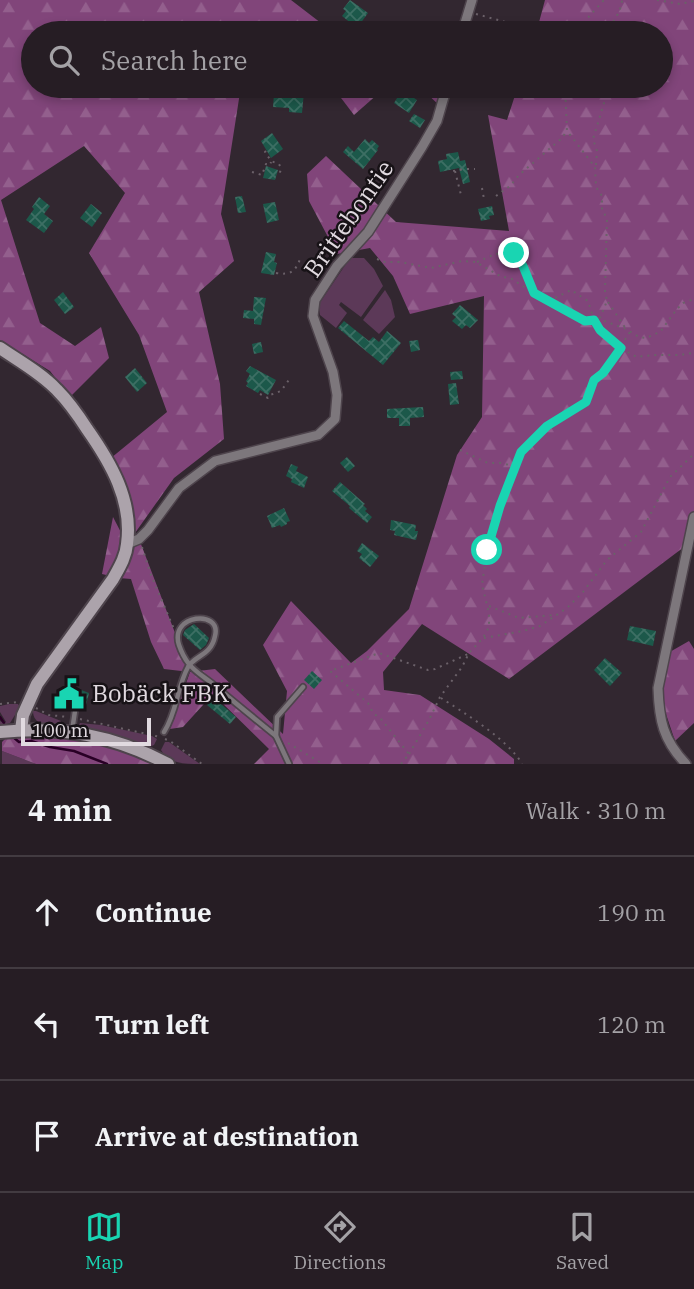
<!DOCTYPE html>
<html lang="en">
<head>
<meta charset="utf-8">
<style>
  body { margin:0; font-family:"IBM Plex Serif",serif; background:#2e262c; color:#f1f3f6 }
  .scale { position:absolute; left:21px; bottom:18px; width:130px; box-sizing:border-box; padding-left:7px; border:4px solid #e1dae0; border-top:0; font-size:19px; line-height:24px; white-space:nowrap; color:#e1dae0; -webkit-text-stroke:5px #171216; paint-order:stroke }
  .stop { position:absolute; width:21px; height:21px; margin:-16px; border:5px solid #19d5b2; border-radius:50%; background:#fff }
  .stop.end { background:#19d5b2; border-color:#fff; box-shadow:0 2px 7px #0008 }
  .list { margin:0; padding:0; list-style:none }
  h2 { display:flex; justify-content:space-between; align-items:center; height:91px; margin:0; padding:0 28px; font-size:30px }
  h2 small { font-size:23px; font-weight:400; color:#a4a2a6 }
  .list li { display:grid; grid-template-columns:46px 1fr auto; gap:21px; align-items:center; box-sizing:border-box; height:112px; padding:0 28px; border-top:2px solid #423b41 }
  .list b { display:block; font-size:26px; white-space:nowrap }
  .list em { font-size:23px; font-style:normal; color:#a4a2a6 }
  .icon { flex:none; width:38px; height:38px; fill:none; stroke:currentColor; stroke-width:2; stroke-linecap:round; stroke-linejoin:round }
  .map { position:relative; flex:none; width:694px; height:764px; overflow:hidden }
  .search { position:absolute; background:#261d24; box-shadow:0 4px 10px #0003; left:21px; right:21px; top:21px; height:77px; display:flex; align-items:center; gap:18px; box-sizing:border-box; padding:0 24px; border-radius:38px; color:#a4a2a6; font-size:26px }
  .sheet { height:427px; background:#261d24 }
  nav { display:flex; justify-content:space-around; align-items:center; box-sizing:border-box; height:98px; border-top:2px solid #423b41; background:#261d24; font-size:19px; color:#a4a2a6 }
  nav a { display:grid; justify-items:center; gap:4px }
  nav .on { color:#19d5b2 }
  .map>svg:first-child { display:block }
  .green { fill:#5c3958 }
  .forest { fill:url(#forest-firs) }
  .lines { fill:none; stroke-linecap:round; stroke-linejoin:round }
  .stream { stroke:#290026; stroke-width:2.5 }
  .building { fill:url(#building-cross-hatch) }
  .lane-casing { stroke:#4e444c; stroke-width:8 }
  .street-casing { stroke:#4e444c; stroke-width:12 }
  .secondary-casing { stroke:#4e444c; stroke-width:16 }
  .path { stroke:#6b6169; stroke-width:2; stroke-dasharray:2 5; stroke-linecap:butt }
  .lane { stroke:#7d777c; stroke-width:4.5 }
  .street { stroke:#7d777c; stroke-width:9 }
  .secondary { stroke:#aca3ab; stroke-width:12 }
  .route { stroke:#19d5b2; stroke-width:9 }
  .labels { text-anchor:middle; stroke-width:5; stroke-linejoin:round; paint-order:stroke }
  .street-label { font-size:24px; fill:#e1dae0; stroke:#171216 }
  .poi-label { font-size:24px; fill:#e1dae0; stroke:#171216; text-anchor:start }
</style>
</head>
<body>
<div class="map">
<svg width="694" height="764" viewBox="0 0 694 764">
  <defs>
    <pattern id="forest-firs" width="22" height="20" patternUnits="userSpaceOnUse" patternTransform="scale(1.75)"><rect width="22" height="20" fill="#81457a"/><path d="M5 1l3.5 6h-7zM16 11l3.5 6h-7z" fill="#935f8d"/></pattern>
    <pattern id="building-cross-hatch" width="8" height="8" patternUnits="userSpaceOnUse" patternTransform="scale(1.75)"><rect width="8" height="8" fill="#1c584a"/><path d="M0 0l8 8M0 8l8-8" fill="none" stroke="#3d6f64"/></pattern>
  </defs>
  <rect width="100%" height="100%" fill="#322730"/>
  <!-- green -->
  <g class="green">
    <polygon points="350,258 364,258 374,269 383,286 361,317 341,302 339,305 347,313 336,328 320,315 319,304"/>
    <polygon points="385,290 391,300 395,317 379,334 363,320"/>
    <polygon points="9,704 18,704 20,707 10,723 0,726 0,721 4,723 6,722 0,712 0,706"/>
    <path d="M33,711H36L61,721V723L58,726C47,725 33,725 33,711Z"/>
    <polygon points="80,723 101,725 152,736 157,739 154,745 149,747 110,733 81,728 79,725"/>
    <path d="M165,742H169L200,764C184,764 170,764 161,750Z"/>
    <polygon points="2,751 36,764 2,764"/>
  </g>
  <!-- forest -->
  <g class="forest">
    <polygon points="0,0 291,0 334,33 33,33 33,86 241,86 221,214 234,261 199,292 220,384 224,439 174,478 135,533 130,505 111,458 167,412 139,335 89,253 125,193 84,146 1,200 40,323 75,346 101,327 109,358 70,397 50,371 0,340"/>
    <polygon points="545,0 694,0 694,545 688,544 509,679 422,624 383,672 384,690 420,695 489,739 514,759 514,764 254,764 269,749 213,694 183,727 170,729 190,672 164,669 151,642 131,579 119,578 102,574 113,517 127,544 139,539 190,672 215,669 283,734 287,691 263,645 291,601 351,663 367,651 409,609 457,455 482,417 484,296 410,314 393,276 370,248 337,254 309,201 307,174 326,156 396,222 509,231 488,115 507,120 518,86 661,86 661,33 534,33 538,26"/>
    <polygon points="332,86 387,86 354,115"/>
    <polygon points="419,86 447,86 442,108"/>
    <polygon points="689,641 694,649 694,723 675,741 662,702 668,653"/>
    <polygon points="8,736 77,737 125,748 158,764 36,764 2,751 2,742"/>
  </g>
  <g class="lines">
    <!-- stream -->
    <g class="stream">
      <polyline points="0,717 4,723"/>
      <polyline points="13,737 19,742 31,741 50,747 74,751 107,764"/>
    </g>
  </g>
  <!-- building -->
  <g class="building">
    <polygon points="350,0 368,13 357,28 342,16 346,11 343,9"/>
    <polygon points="402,90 417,100 409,113 394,103"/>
    <polygon points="291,91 304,92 302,113 289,112 289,108 273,107 274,94 291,95"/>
    <polygon points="414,114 425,120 420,128 409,121"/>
    <polygon points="272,133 283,149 271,158 261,141"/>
    <polygon points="365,139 369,143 372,140 379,146 377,149 378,150 363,169 343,152 348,146 354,152"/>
    <polygon points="458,152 460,161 465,160 470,182 463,184 459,168 440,172 438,161 447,159 446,154"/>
    <polygon points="266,166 278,170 275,180 263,178"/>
    <polygon points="242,196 246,212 238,213 235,197"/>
    <polygon points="39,197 50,206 44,214 53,221 44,233 26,220 34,209 32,207"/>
    <polygon points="275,202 279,220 267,223 263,204"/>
    <polygon points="91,204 102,213 92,227 80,218"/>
    <polygon points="492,206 494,215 489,216 490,219 481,221 478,209"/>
    <polygon points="266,252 276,254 274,262 277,263 274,275 261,273"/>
    <polygon points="63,292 74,307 65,314 54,300"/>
    <polygon points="254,297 266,298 261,325 254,324 254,319 243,318 244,310 253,311"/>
    <polygon points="460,305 478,320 470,328 466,325 462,329 452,321 456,317 452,314"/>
    <polygon points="344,321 369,341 373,337 379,342 387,331 401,343 383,365 338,328"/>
    <polygon points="418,340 420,350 411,352 409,341"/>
    <polygon points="261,342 263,352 254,354 252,344"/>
    <polygon points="250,366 276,380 268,395 260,390 258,393 246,386 248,383 246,381 250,374 246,371"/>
    <polygon points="135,368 147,383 137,392 125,377"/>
    <polygon points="462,371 463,379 451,380 450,372"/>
    <polygon points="456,383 459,404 450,405 448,384"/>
    <polygon points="423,407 424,417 410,418 410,426 399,426 399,418 387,418 387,409"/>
    <polygon points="347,457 355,466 348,472 340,463"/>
    <polygon points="291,464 298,467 296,471 308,477 304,488 291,482 292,479 286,476"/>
    <polygon points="340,482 365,504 363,505 367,509 365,511 372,517 367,523 349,508 350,506 332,491"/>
    <polygon points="284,508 290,521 287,522 287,524 281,527 280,525 272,528 267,516"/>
    <polygon points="391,520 416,525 415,531 418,531 416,540 394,535 395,531 390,530"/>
    <polygon points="362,543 379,556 370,567 359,558 362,554 357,551"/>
    <polygon points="194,624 209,638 206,645 200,650 183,635 185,630"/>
    <polygon points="630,626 656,631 653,646 627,640"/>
    <polygon points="605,658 622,673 610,686 594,670"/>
    <polygon points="312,671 322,680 314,689 304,680"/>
    <polygon points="61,687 74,692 76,688 89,693 85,710 56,701"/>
    <polygon points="214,698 236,717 230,724 207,705"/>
  </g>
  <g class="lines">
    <!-- lane casing -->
    <g class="lane-casing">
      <g id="lane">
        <polyline points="72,731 75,711"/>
        <path d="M164,732C177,712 177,687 188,667C195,655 211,656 215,636C222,609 169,614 179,645C181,651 185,659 189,664C195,672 206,678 214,685C234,702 255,719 276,736"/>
        <polyline points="289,764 276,736 277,717 303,687"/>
      </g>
    </g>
    <!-- street casing -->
    <g class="street-casing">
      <g id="street">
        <polyline points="462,33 472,0"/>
        <polyline points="127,544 139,539 148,530 179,488 215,461 318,435 335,419 337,395 333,372 313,316 315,300 337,266 368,232 422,147 437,121 447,86"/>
        <path d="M686,764C663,740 659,720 658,688L694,517"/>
      </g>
    </g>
    <!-- secondary casing -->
    <g class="secondary-casing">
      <g id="secondary">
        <path d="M0,348C19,361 41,373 57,390C69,402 78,415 87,429C111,463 133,501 127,544C126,557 119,568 113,579L37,684L23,715L21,730"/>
        <path d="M0,732C61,726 113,735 168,764"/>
      </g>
    </g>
    <!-- path -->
    <g class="path">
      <polyline points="657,0 680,4 694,1"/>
      <polyline points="476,14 546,33"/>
      <polyline points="574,33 604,0"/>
      <path d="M605,33C612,23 621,13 622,0"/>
      <polyline points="565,86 567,131 595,167 596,187 602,196 602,210 607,218 605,291 607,301 600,318"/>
      <polyline points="266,151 265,152 271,161 279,164 281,168 279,177"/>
      <polyline points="596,165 597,151 593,139 604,103 604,96 599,86"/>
      <polyline points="467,169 475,169"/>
      <polyline points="454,170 454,171 464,169"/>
      <polyline points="455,171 461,195"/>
      <polyline points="252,172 262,175 266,164 270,165 271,162"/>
      <polyline points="482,188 484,199"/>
      <polyline points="496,196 510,186 519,175 562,138 566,132"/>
      <polyline points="377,259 385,262 400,262 431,268 462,261 476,262 500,276 512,279 547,302 585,321 599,319 626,329 639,337 646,338 660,332 677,309 683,303 694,299"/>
      <polyline points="477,262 495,254 515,253 523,266 533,291"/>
      <path d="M276,273C289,275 295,273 300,259"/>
      <polyline points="549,301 571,290 588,301 594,320 600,330 620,348 637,357 654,355 681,355 689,353 694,355"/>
      <polyline points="608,302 626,329"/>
      <polyline points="260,394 268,398 270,395 281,391 291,377"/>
      <polyline points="460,450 488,463 501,463 514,466"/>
      <polyline points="142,547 151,575 174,629"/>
      <polyline points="489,606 519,618 554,615"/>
      <polyline points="484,638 523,631 540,626 567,608 583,592 607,560 641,532 670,477 694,454"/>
      <path d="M441,698C463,712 510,741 522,764"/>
      <polyline points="0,704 18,702"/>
      <polyline points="36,708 49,715 68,717"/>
      <polyline points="80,719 160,737"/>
      <polyline points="165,739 170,741 202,764"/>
      <polyline points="288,743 323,764"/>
      <polyline points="409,754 429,720 440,697 462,667 469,653 483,638 489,627 489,613 482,585 487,550 500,506 521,452 547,426 586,402 594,380 603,373 630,332"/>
      <polyline points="401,764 409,754 381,719 373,713 368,703 330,671 379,653 428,670 435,669 468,654"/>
    </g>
    <!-- lane -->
    <use href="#lane" class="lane"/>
    <!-- street -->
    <use href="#street" class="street"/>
    <!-- secondary -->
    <use href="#secondary" class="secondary"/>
  </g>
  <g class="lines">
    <!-- route -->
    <polyline class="route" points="487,550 500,506 521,452 547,426 586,402 594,380 603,373 621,348 600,330 594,320 585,321 534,293 523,266 514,253"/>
  </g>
  <!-- icons -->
  <defs>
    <g id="civic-bare" transform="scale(2.415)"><path d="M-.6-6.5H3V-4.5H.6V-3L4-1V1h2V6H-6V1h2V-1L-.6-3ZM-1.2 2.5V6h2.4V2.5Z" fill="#19d5b2" stroke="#171216" stroke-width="2.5" paint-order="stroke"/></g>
  </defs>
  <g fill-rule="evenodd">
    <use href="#civic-bare" x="69" y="694"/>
  </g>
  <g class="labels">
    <!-- street labels -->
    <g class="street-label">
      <text transform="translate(349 219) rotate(-55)" y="8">Brittebontie</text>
    </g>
    <!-- poi labels -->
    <g class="poi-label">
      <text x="92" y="702">Bobäck FBK</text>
    </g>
  </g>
</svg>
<div class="scale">100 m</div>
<div class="stop" style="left:487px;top:550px"></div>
<div class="stop end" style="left:514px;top:253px"></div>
<div class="search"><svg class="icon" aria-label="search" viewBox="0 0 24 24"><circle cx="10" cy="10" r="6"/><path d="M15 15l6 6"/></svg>Search here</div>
</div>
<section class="sheet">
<h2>4 min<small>Walk · 310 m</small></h2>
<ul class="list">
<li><svg class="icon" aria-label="ahead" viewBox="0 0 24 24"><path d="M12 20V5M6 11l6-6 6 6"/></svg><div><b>Continue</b></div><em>190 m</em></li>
<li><svg class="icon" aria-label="left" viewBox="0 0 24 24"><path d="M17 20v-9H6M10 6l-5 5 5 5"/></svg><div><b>Turn left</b></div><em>120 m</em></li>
<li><svg class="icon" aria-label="arrive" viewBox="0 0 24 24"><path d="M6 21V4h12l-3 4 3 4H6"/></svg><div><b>Arrive at destination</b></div></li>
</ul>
</section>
<nav>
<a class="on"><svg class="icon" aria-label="map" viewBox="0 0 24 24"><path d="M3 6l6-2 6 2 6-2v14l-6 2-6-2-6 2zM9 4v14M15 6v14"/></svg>Map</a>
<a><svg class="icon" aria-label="directions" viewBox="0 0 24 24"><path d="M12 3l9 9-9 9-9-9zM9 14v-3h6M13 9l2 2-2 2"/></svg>Directions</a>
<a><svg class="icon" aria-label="saved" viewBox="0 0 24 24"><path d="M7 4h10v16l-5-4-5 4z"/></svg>Saved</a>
</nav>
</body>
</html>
